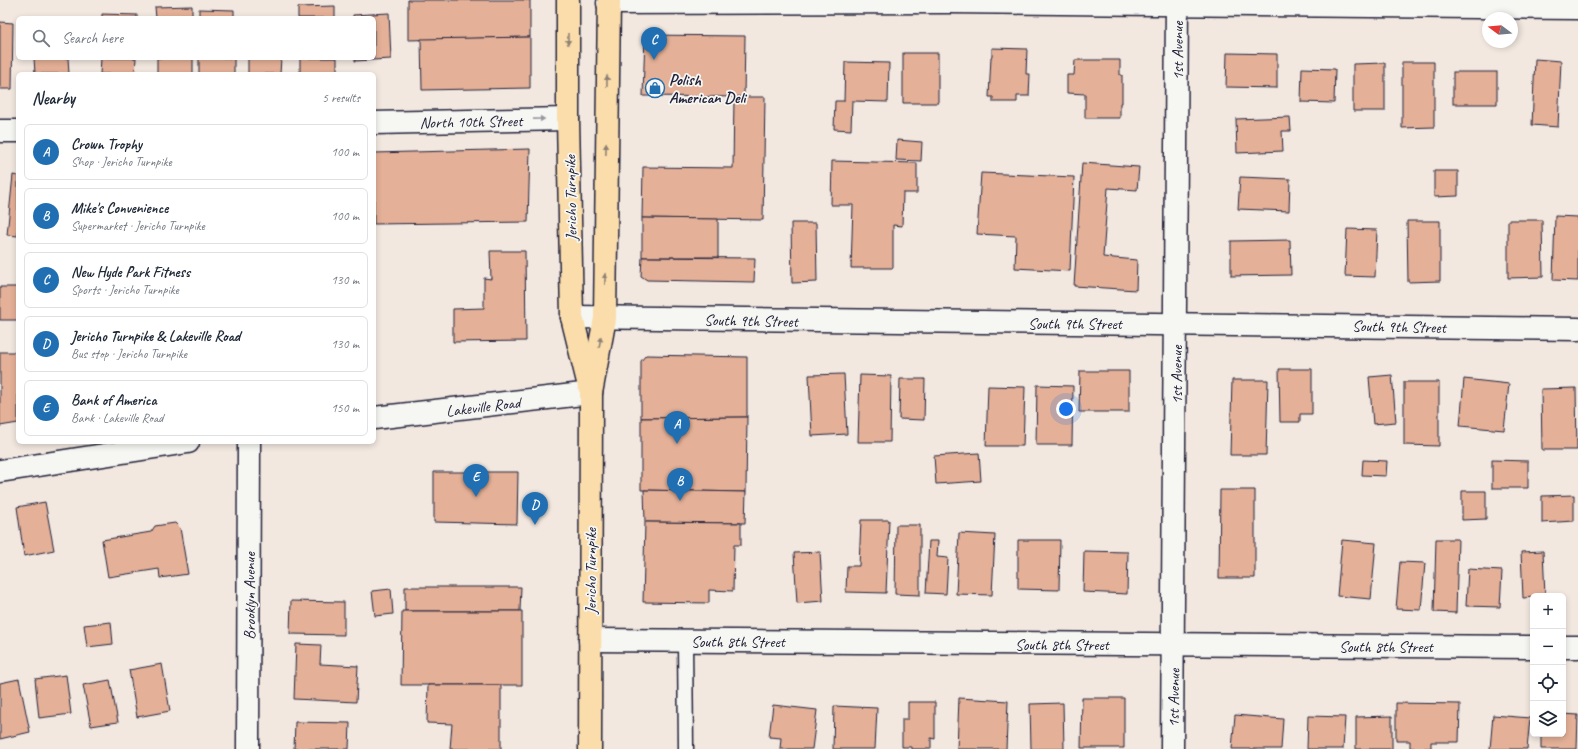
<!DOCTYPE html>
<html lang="en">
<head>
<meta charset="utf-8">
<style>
  body { margin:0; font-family:Caveat,sans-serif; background:#f6f6f7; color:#1f2937 }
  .controls { position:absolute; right:12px; bottom:12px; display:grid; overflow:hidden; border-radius:6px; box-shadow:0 2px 6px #0003 }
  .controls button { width:36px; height:36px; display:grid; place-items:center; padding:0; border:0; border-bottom:1px solid #e0e1e3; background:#fff; color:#1f2937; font:20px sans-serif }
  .compass { position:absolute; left:1482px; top:12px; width:36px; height:36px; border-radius:50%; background:#fff; box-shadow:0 2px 6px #0003; rotate:286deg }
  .you { position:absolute; left:1066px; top:409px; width:14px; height:14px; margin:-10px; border:3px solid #fff; border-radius:50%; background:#1a73e8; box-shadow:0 0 0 6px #1a73e833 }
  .badge { display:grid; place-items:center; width:26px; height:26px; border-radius:50%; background:#1f6fb2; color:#fff; font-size:13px; font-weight:700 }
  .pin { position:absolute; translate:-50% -33px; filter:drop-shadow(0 1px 2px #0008) }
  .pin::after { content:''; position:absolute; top:21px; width:14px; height:12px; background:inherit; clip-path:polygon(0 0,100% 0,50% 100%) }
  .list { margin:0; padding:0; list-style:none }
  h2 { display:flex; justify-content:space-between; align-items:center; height:52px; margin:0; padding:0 16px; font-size:17px }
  h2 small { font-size:13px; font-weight:400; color:#747a83 }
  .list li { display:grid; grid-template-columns:26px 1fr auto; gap:12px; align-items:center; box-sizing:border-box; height:56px; margin:0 8px 8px; padding:0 8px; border:1px solid #e0e1e3; border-radius:6px }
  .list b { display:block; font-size:15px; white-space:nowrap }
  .list p { margin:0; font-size:13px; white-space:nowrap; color:#747a83 }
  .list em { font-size:13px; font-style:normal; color:#747a83 }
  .icon { flex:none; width:22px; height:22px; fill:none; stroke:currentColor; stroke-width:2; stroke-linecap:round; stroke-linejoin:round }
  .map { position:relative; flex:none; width:1578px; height:749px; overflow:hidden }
  .search { position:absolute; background:#fff; box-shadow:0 2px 6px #0003; left:16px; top:16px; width:360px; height:44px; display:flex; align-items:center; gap:10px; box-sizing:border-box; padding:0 14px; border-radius:6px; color:#747a83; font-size:15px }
  .panel { position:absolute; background:#fff; box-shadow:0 2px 6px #0003; left:16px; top:72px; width:360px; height:372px; border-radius:6px }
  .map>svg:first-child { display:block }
  .building { fill:#e4b097; stroke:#22223b }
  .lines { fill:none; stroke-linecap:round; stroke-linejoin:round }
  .service-casing { stroke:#22223b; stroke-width:17 }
  .minor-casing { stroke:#22223b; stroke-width:25 }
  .secondary-casing { stroke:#22223b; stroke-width:25 }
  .primary-casing { stroke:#22223b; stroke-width:25 }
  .service { stroke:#f6f6f2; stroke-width:14 }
  .minor { stroke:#f6f6f2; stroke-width:22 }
  .secondary { stroke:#f6f6f2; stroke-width:22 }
  .primary { stroke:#faddab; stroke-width:22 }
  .oneway { fill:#8e8073 }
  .oneway2 { fill:#9797a0 }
  .labels { text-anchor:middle; stroke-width:3.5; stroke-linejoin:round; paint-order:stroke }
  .street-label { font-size:16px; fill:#22223b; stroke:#f6f6f2 }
  .poi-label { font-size:16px; font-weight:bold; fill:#22223b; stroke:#f6f6f2; text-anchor:start }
</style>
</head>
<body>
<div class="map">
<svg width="1578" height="749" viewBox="0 0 1578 749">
  <rect width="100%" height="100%" fill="#f2e8e0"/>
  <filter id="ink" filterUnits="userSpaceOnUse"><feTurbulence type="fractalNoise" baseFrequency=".025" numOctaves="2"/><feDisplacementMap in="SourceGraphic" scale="8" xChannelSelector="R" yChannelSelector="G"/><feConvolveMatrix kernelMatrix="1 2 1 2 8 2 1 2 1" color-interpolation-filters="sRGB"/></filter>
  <g filter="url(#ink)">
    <!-- building -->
    <g class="building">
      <polygon points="408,0 530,0 530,37 408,40"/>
      <polygon points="192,6 192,18 156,18 155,7"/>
      <polygon points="335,6 335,18 298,18 298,7"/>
      <polygon points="199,9 234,10 234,18 199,18"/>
      <polygon points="389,13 391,59 355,61 355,58 374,58 374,18 353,18 353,15"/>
      <polygon points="102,14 137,15 137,18 102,18"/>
      <polygon points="0,22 13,23 12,89 0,89"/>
      <polygon points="645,35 745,36 744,97 643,96"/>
      <polygon points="530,37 530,88 422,90 421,39"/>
      <polygon points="992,48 1027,49 1026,74 1030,74 1029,96 1017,96 1017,102 993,102 993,97 989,97 991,57 992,57"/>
      <rect x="903" y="53" width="35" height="50"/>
      <polygon points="1227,53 1277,54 1277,88 1226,87"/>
      <polygon points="34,58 68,58 69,74 35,74"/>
      <polygon points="101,58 136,58 135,74 100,74"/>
      <rect x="157" y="58" width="36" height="16"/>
      <rect x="199" y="58" width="35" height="16"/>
      <polygon points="248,58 281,58 280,74 248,74"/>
      <polygon points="300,58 337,58 337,72 300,74"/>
      <polygon points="1535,59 1561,61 1558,127 1532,125"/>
      <polygon points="1075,60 1120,60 1120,75 1122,75 1122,103 1120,103 1120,118 1085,118 1085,94 1067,93 1067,75 1074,75"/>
      <polygon points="845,62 889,63 888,102 852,101 851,130 834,129 835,101 844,101"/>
      <polygon points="1402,62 1434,62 1434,127 1402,128"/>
      <polygon points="1385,63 1385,111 1353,111 1353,64"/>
      <polygon points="1302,68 1335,69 1334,103 1301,102"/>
      <rect x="1453" y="72" width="44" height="32"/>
      <polygon points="734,97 765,97 763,220 642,218 643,167 733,168"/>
      <polygon points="1290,117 1291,131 1282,131 1283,151 1237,153 1236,119"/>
      <polygon points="897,140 922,142 921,161 896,160"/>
      <polygon points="530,149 528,222 374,224 374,153"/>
      <polygon points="832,161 917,163 917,193 903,193 902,226 893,225 893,268 851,268 853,205 831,205"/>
      <polygon points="1082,163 1139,167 1137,190 1108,188 1103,257 1137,260 1136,290 1074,286"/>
      <polygon points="1434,171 1458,171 1458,196 1434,197"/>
      <polygon points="981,173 1074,177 1070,271 1015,268 1016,236 977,234"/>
      <polygon points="13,175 18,176 18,236 7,235"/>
      <polygon points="1240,177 1290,179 1289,211 1238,209"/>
      <polygon points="1555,216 1578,217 1578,281 1553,280"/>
      <polygon points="642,218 718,219 718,257 642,257"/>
      <polygon points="1508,220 1542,220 1543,277 1508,278"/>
      <polygon points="1407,221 1440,221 1440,281 1408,282"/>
      <polygon points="791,223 816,223 817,282 792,283"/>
      <polygon points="1347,229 1377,230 1375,277 1345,276"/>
      <polygon points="1290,240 1291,275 1231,276 1231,241"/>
      <polygon points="490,251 525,251 526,341 453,342 453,309 484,308 484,278 491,279"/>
      <polygon points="642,257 755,258 754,282 647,280 641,276"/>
      <rect x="0" y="287" width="18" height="33"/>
      <polygon points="0,352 18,352 18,423 0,426"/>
      <polygon points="646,355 747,357 747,417 641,418 641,361"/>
      <polygon points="1279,369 1312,369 1312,414 1300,414 1300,422 1280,422"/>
      <polygon points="1080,371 1129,371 1129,412 1079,412"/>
      <polygon points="844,374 847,434 812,436 809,375"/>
      <polygon points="860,375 891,376 890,442 858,442"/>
      <polygon points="1392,375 1396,422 1373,424 1369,377"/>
      <polygon points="900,379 925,379 924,420 899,419"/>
      <polygon points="1464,379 1509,384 1504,430 1460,426"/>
      <polygon points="1232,380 1268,380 1266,455 1230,455"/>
      <polygon points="1404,382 1439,382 1439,446 1404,445"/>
      <polygon points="1037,385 1073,386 1072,445 1036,445"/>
      <polygon points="988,386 1025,387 1023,446 986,446"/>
      <polygon points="1576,388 1577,450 1542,450 1541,389"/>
      <polygon points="747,417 746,492 641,490 641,418"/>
      <polygon points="979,453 981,481 936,484 934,456"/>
      <polygon points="1363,460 1387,461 1386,476 1362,475"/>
      <polygon points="1492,460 1528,461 1528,488 1492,488"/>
      <polygon points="434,472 518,472 517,524 434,522"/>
      <polygon points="644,490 746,492 745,523 645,522"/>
      <polygon points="1220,490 1255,490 1255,578 1219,578"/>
      <polygon points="1462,491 1486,491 1486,519 1462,520"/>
      <polygon points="1574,495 1574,521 1542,523 1542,496"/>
      <polygon points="45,502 54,550 24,556 17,507"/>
      <polygon points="861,520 889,520 886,593 846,592 847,566 859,566"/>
      <polygon points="645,522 741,523 741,545 734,545 733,591 709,590 709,603 643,602"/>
      <polygon points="175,523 180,528 188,574 160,578 159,569 108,577 102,540 151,532 155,526"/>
      <polygon points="896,525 920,525 920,595 895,594"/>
      <polygon points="959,533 995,535 992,595 956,594"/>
      <polygon points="1436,539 1458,539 1456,613 1434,612"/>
      <polygon points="1018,540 1060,540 1059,590 1018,589"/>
      <polygon points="1342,540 1376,543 1371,599 1337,596"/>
      <polygon points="929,541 938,541 937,557 948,558 946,594 926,593"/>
      <polygon points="1084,551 1128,552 1127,594 1083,592"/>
      <polygon points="1543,551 1545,596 1523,598 1521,552"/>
      <polygon points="820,552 823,601 797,603 794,553"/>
      <polygon points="1400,562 1425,563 1421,610 1396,609"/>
      <polygon points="1468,569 1502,571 1500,607 1466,606"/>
      <polygon points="405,587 521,587 520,611 405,611"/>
      <polygon points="391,589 393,614 375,616 372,591"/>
      <polygon points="291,601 344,602 344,635 290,634"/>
      <polygon points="402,611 522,611 522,685 401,685"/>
      <polygon points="111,622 113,644 87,647 84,625"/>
      <polygon points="296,644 321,645 320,664 358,666 356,702 294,699"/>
      <polygon points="162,664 170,711 137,717 129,670"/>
      <polygon points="66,675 71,714 39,718 35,679"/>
      <polygon points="19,679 30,732 0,739 0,683"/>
      <polygon points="110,680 118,722 91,726 83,685"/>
      <polygon points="428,685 501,685 501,749 450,749 452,724 427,723"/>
      <polygon points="959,698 1008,701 1006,749 957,749"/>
      <polygon points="1082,698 1124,698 1124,748 1081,748"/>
      <polygon points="908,702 935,702 935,739 931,738 931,749 911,749 911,747 902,747 902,719 908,719"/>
      <polygon points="1063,703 1064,749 1031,749 1030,704"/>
      <polygon points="1396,703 1460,704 1459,742 1431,742 1431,748 1410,748 1410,741 1396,741"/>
      <polygon points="773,705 817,710 812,749 780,749 781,738 769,737"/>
      <polygon points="834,706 877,708 875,749 833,749"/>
      <polygon points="1563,714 1578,715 1577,749 1541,749 1541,734 1563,734"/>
      <polygon points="1235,715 1283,719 1281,749 1232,749"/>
      <polygon points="1493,715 1530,718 1527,749 1490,749"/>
      <polygon points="1308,716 1345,717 1343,749 1307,749"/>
      <polygon points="1392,716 1392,749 1356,749 1356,717"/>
      <polygon points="295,722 350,723 349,749 294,749"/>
    </g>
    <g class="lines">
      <!-- service casing -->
      <g class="service-casing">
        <polyline id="service" points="685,641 686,749"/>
      </g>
      <!-- minor casing -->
      <g class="minor-casing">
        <g id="minor">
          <polyline points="608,3 949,2 1578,8"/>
          <polyline points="374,123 568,119"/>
          <polyline points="0,131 18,131"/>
          <polyline points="572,317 1578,329"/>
          <polyline points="590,640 1533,647"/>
          <polyline points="1563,647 1578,647"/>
          <polyline points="248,749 249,442"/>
          <polyline points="1172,749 1177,0"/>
        </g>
      </g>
      <!-- secondary casing -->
      <g class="secondary-casing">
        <g id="secondary">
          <polyline points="374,418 591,393"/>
          <polyline points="0,471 188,442"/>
        </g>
      </g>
      <!-- primary casing -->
      <g class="primary-casing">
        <g id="primary">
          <polyline points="568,0 568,119 572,317 589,386"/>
          <polyline points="590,749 591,393 605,318 609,0"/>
        </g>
      </g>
      <!-- service -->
      <use href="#service" class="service"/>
      <!-- minor -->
      <use href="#minor" class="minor"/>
      <!-- secondary -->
      <use href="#secondary" class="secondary"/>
      <!-- primary -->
      <use href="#primary" class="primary"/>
    </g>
    <!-- one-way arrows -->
    <defs><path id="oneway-solid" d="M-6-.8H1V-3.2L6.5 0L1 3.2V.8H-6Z"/></defs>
    <g class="oneway">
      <use href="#oneway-solid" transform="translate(568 39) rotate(90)"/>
      <use href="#oneway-solid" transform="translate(607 81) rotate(-89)"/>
      <use href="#oneway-solid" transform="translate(606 149) rotate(-89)"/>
      <use href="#oneway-solid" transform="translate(605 279) rotate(-89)"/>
      <use href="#oneway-solid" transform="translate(600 342) rotate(-80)"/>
    </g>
    <use class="oneway2" href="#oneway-solid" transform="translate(539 119) rotate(-1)"/>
  </g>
  <!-- icons -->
  <defs>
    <g id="shop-ring" transform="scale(1)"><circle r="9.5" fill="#f6f6f2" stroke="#1f6fb2" stroke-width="1.5"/><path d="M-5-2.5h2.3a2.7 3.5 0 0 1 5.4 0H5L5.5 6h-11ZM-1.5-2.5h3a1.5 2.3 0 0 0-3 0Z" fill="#1f6fb2"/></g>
  </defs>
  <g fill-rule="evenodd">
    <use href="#shop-ring" x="655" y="88"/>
  </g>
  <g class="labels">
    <!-- street labels -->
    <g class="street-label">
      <text transform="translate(1177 51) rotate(-90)" y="6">1st Avenue</text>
      <text transform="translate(471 121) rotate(-1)" y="6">North 10th Street</text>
      <text transform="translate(570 198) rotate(-91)" y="6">Jericho Turnpike</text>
      <text transform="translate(751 320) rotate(1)" y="6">South 9th Street</text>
      <text x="1075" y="329">South 9th Street</text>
      <text transform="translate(1399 326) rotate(1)" y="6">South 9th Street</text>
      <text transform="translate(1176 375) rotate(-90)" y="6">1st Avenue</text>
      <text transform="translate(483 406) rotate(-7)" y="6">Lakeville Road</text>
      <text transform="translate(590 571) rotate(-90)" y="6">Jericho Turnpike</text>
      <text transform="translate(249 596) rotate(-90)" y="6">Brooklyn Avenue</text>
      <text x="738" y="647">South 8th Street</text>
      <text x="1062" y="650">South 8th Street</text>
      <text x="1386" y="652">South 8th Street</text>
      <text transform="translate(1173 698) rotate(-89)" y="6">1st Avenue</text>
    </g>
    <!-- poi labels -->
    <g class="poi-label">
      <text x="669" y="85">Polish<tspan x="669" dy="18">American Deli</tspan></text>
    </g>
  </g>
</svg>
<div class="controls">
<button>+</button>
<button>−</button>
<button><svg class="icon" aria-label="locate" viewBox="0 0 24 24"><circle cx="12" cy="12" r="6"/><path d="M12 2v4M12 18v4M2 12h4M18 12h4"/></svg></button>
<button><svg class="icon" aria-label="layers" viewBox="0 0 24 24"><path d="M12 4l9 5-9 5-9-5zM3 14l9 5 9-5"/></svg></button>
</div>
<svg class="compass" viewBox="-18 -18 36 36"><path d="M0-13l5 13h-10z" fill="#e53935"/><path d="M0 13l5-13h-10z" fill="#747a83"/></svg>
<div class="you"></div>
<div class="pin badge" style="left:677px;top:444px">A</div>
<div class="pin badge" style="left:680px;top:501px">B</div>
<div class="pin badge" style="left:654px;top:60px">C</div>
<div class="pin badge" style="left:535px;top:525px">D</div>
<div class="pin badge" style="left:476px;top:497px">E</div>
<div class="search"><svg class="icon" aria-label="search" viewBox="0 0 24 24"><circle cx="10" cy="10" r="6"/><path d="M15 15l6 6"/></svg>Search here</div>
<section class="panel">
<h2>Nearby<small>5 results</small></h2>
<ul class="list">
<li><span class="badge">A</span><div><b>Crown Trophy</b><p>Shop · Jericho Turnpike</p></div><em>100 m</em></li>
<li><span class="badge">B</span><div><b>Mike's Convenience</b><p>Supermarket · Jericho Turnpike</p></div><em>100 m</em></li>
<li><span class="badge">C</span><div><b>New Hyde Park Fitness</b><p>Sports · Jericho Turnpike</p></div><em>130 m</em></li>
<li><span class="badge">D</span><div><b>Jericho Turnpike &amp; Lakeville Road</b><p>Bus stop · Jericho Turnpike</p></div><em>130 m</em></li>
<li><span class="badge">E</span><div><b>Bank of America</b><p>Bank · Lakeville Road</p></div><em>150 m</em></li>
</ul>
</section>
</div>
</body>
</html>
